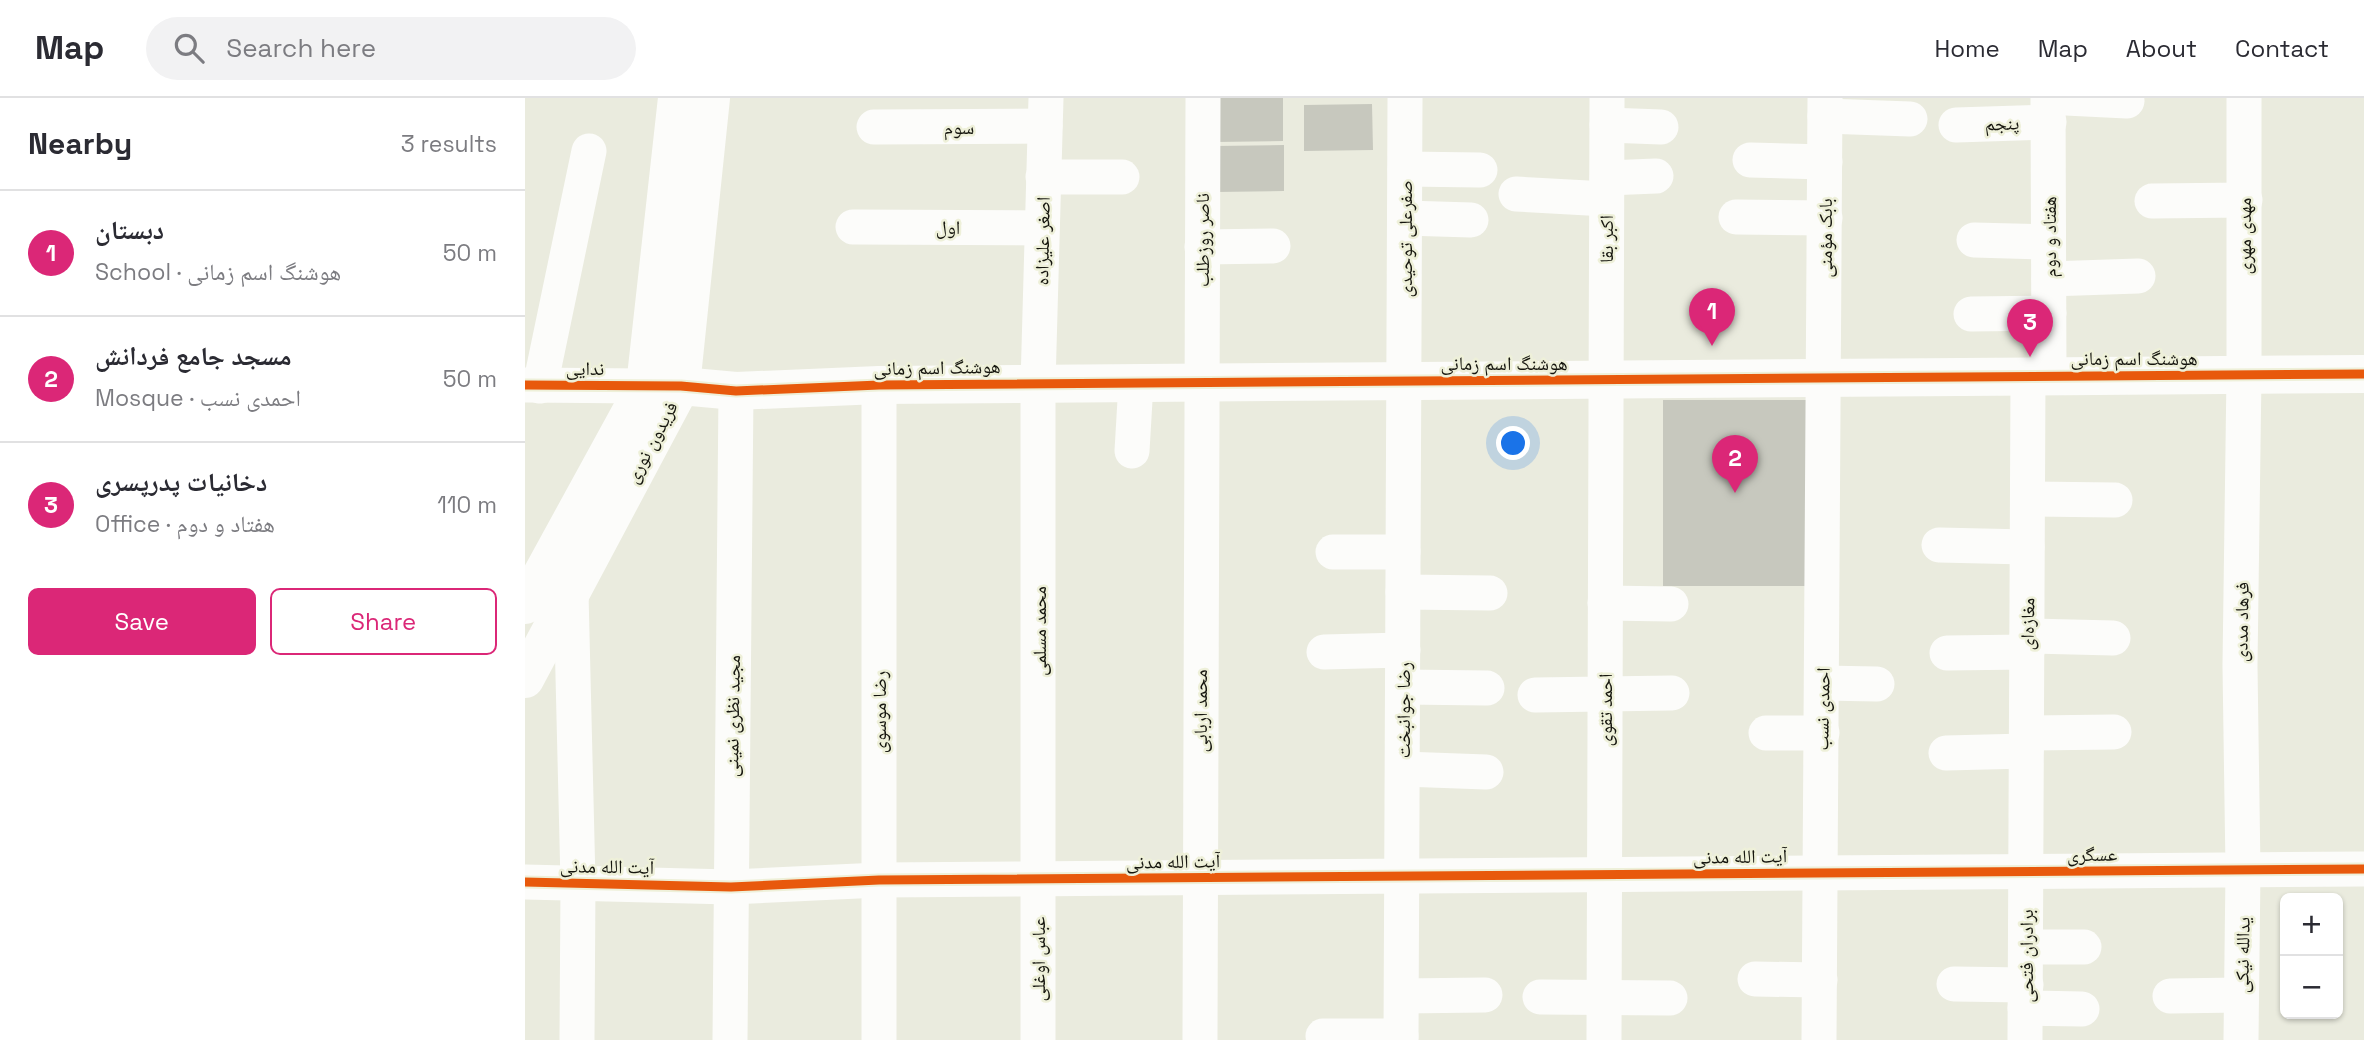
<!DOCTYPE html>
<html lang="en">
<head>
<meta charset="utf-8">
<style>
  body { margin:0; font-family:"Space Grotesk","Noto Naskh Arabic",sans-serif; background:#f2f2f3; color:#2b2b33 }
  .controls { position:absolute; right:21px; bottom:21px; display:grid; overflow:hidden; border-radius:10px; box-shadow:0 2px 5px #0004 }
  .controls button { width:63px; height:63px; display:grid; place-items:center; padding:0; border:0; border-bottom:2px solid #e1e1e2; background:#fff; color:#2b2b33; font:35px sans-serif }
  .you { position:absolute; left:989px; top:346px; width:24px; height:24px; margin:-18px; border:5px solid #fff; border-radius:50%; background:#1a73e8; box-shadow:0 0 0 10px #1a73e833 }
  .badge { display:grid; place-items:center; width:46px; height:46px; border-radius:50%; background:#db2777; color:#fff; font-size:23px; font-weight:700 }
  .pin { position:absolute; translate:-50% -58px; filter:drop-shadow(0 2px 4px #0008) }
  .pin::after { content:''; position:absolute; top:37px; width:24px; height:21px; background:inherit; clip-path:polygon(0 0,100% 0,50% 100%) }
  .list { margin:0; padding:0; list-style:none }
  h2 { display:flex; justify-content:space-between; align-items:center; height:91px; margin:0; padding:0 28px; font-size:30px }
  h2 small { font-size:23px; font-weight:400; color:#7c7c81 }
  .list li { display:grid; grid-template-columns:46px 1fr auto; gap:21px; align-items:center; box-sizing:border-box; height:126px; padding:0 28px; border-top:2px solid #e1e1e2 }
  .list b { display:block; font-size:26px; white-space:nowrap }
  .list p { margin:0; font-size:23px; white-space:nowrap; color:#7c7c81 }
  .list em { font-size:23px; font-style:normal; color:#7c7c81 }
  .actions { display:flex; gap:14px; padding:21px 28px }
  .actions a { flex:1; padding:16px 0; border:2px solid #db2777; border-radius:10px; text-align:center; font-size:24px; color:#db2777 }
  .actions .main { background:#db2777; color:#fff }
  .icon { flex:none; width:38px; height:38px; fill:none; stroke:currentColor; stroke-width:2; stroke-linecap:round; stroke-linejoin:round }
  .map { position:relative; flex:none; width:1839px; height:942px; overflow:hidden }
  header { display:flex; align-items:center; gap:42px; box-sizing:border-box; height:98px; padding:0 35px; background:#fff; border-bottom:2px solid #e1e1e2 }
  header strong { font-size:33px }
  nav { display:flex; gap:38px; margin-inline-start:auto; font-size:24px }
  .search { width:490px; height:63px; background:#f2f2f3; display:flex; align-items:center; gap:18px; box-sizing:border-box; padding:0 24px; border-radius:38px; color:#7c7c81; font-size:26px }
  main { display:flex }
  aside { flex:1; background:#fff }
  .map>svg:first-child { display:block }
  .building { fill:#c7c8be }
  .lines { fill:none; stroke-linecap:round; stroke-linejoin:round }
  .street { stroke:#fcfcfa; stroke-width:35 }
  .secondary { stroke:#fcfcfa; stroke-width:38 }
  .cycleway-casing { stroke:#eef0d9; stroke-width:13 }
  .cycleway { stroke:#e8590c; stroke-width:9 }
  .labels { text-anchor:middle; stroke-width:5; stroke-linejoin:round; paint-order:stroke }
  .street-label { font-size:19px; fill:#15150e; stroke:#eef0d9 }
</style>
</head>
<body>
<header>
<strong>Map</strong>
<div class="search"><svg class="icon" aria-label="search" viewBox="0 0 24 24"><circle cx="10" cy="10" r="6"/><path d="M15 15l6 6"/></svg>Search here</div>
<nav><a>Home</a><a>Map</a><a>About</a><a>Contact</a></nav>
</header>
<main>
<aside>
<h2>Nearby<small>3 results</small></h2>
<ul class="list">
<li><span class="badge">1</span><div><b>دبستان</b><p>School · هوشنگ اسم زمانی</p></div><em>50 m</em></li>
<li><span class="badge">2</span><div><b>مسجد جامع فردانش</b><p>Mosque · احمدی نسب</p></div><em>50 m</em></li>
<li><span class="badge">3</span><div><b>دخانیات پدرپسری</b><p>Office · هفتاد و دوم</p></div><em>110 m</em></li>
</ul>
<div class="actions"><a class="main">Save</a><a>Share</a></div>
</aside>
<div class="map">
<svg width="1839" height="942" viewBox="0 0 1839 942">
  <rect width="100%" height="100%" fill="#eaebde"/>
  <!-- building -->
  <g class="building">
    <polygon points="690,0 758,0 758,43 690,44"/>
    <polygon points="847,6 848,52 779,53 779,7"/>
    <polygon points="759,47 759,93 691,94 691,48"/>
    <rect x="1138" y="302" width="144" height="186"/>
  </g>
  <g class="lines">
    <!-- street -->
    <g class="street">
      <polyline points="1523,0 1524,278"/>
      <polyline points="1541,0 1602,3"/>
      <polyline points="1300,18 1385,21"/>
      <polyline points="1082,27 1136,29"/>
      <polyline points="1431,27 1524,24"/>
      <polyline points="349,29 520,28"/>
      <polyline points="1225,62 1300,64"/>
      <polyline points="880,71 955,72"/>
      <polyline points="518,79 597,79"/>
      <polyline points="1082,80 1131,78"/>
      <polyline points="991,96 1081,101"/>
      <polyline points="1627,103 1720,102"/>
      <polyline points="1211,119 1300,120"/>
      <polyline points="880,120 946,122"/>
      <polyline points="328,129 517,130"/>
      <polyline points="1449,142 1523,144"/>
      <polyline points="677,149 748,148"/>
      <polyline points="1524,181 1613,178"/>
      <polyline points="1446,216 1524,215"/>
      <polyline points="0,287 120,288"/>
      <polyline points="15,288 64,53"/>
      <polyline points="607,353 611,285"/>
      <polyline points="1503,401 1590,402"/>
      <polyline points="1414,447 1502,449"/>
      <polyline points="808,454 878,454"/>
      <polyline points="878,494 965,495"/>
      <polyline points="46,495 53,784 52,942"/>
      <polyline points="1080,505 1146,506"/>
      <polyline points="1502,538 1588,540"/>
      <polyline points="799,554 878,552"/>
      <polyline points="1422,555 1502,554"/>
      <polyline points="1297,585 1352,586"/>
      <polyline points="878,589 962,590"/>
      <polyline points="1010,597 1147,595"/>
      <polyline points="1241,635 1297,635"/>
      <polyline points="1502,635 1589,634"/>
      <polyline points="1421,655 1501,653"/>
      <polyline points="878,671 961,674"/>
      <polyline points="0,784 206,789 354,782 1839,771"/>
      <polyline points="1501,849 1559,849"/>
      <polyline points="1230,881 1295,882"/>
      <polyline points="1429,886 1501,887"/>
      <polyline points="877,898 960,897"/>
      <polyline points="1645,898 1716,897"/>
      <polyline points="1015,899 1145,900"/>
      <polyline points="1500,910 1557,911"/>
      <polyline points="798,938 876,938"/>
      <polyline points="205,942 211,293"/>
      <polyline points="354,942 354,287"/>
      <polyline points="513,942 513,286 521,0"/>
      <polyline points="675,942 678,0"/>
      <polyline points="876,942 880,0"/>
      <polyline points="1079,942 1082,0"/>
      <polyline points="1294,942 1300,0"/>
      <polyline points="1500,942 1503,278"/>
      <polyline points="1716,942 1718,772 1715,568 1719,276 1719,0"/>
    </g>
    <!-- secondary -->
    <g class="secondary">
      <polyline points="120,288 156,288 211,293 354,287 1839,276"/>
      <polyline points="0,507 120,288 152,0"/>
      <polyline points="0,581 156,288 186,0"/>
    </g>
    <!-- cycleway casing -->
    <g class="cycleway-casing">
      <g id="cycleway">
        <polyline points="0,287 156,288 211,293 354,287 1839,276"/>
        <polyline points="0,784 206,789 354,782 1839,771"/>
      </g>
    </g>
    <!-- cycleway -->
    <use href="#cycleway" class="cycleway"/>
  </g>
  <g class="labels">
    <!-- street labels -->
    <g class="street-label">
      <text transform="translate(1477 25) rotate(-2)" y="7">پنجم</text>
      <text x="434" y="36">سوم</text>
      <text x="423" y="136">اول</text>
      <text transform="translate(1719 138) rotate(-90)" y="7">مهدی مهری</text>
      <text transform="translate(1524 139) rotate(-90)" y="7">هفتاد و دوم</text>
      <text transform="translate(1300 140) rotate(-90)" y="7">بابک مؤمنی</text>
      <text transform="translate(880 141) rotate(-90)" y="7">صفرعلی توحیدی</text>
      <text transform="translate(1081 141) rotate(-90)" y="7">اکبر بقا</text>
      <text transform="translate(677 142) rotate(-90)" y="7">ناصر روزطلب</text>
      <text transform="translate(517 143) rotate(-89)" y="7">اصغر علیزاده</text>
      <text x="1609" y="267">هوشنگ اسم زمانی</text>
      <text x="979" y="272">هوشنگ اسم زمانی</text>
      <text transform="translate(412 269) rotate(-1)" y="7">هوشنگ اسم زمانی</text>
      <text x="60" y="277">ندایی</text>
      <text transform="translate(126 344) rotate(-62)" y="7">فریدون نوری</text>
      <text transform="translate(1716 524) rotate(-89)" y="7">فرهاد مددی</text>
      <text transform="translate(1502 526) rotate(-89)" y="7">مغازه‌ای</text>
      <text transform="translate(514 533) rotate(-90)" y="7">محمد مسلمی</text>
      <text transform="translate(1297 611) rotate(-89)" y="7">احمدی نسب</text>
      <text transform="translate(878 612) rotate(-90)" y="7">رضا جوانبخت</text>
      <text transform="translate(1080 612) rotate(-90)" y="7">احمد تقوی</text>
      <text transform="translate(675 613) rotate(-90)" y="7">محمد اربابی</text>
      <text transform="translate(354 614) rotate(-90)" y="7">رضا موسوی</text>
      <text transform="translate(207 618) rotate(-89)" y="7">مجید نظری نمینی</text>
      <text transform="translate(1567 756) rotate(-1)" y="7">عسگری</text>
      <text transform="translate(1215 758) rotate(-1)" y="7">آیت‌ الله مدنی</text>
      <text transform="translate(648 763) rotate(-1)" y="7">آیت‌ الله مدنی</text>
      <text transform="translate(82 768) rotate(1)" y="7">آیت‌ الله مدنی</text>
      <text transform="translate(1717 857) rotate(-89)" y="7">یدالله نیکی</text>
      <text transform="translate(1501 858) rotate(-90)" y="7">برادران فتحی</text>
      <text transform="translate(513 861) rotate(-90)" y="7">عباس اوغلی</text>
    </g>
  </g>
</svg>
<div class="controls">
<button>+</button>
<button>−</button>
</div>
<div class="you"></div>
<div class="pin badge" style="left:1187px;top:248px">1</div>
<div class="pin badge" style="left:1210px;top:395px">2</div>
<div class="pin badge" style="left:1505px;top:259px">3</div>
</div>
</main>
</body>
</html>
